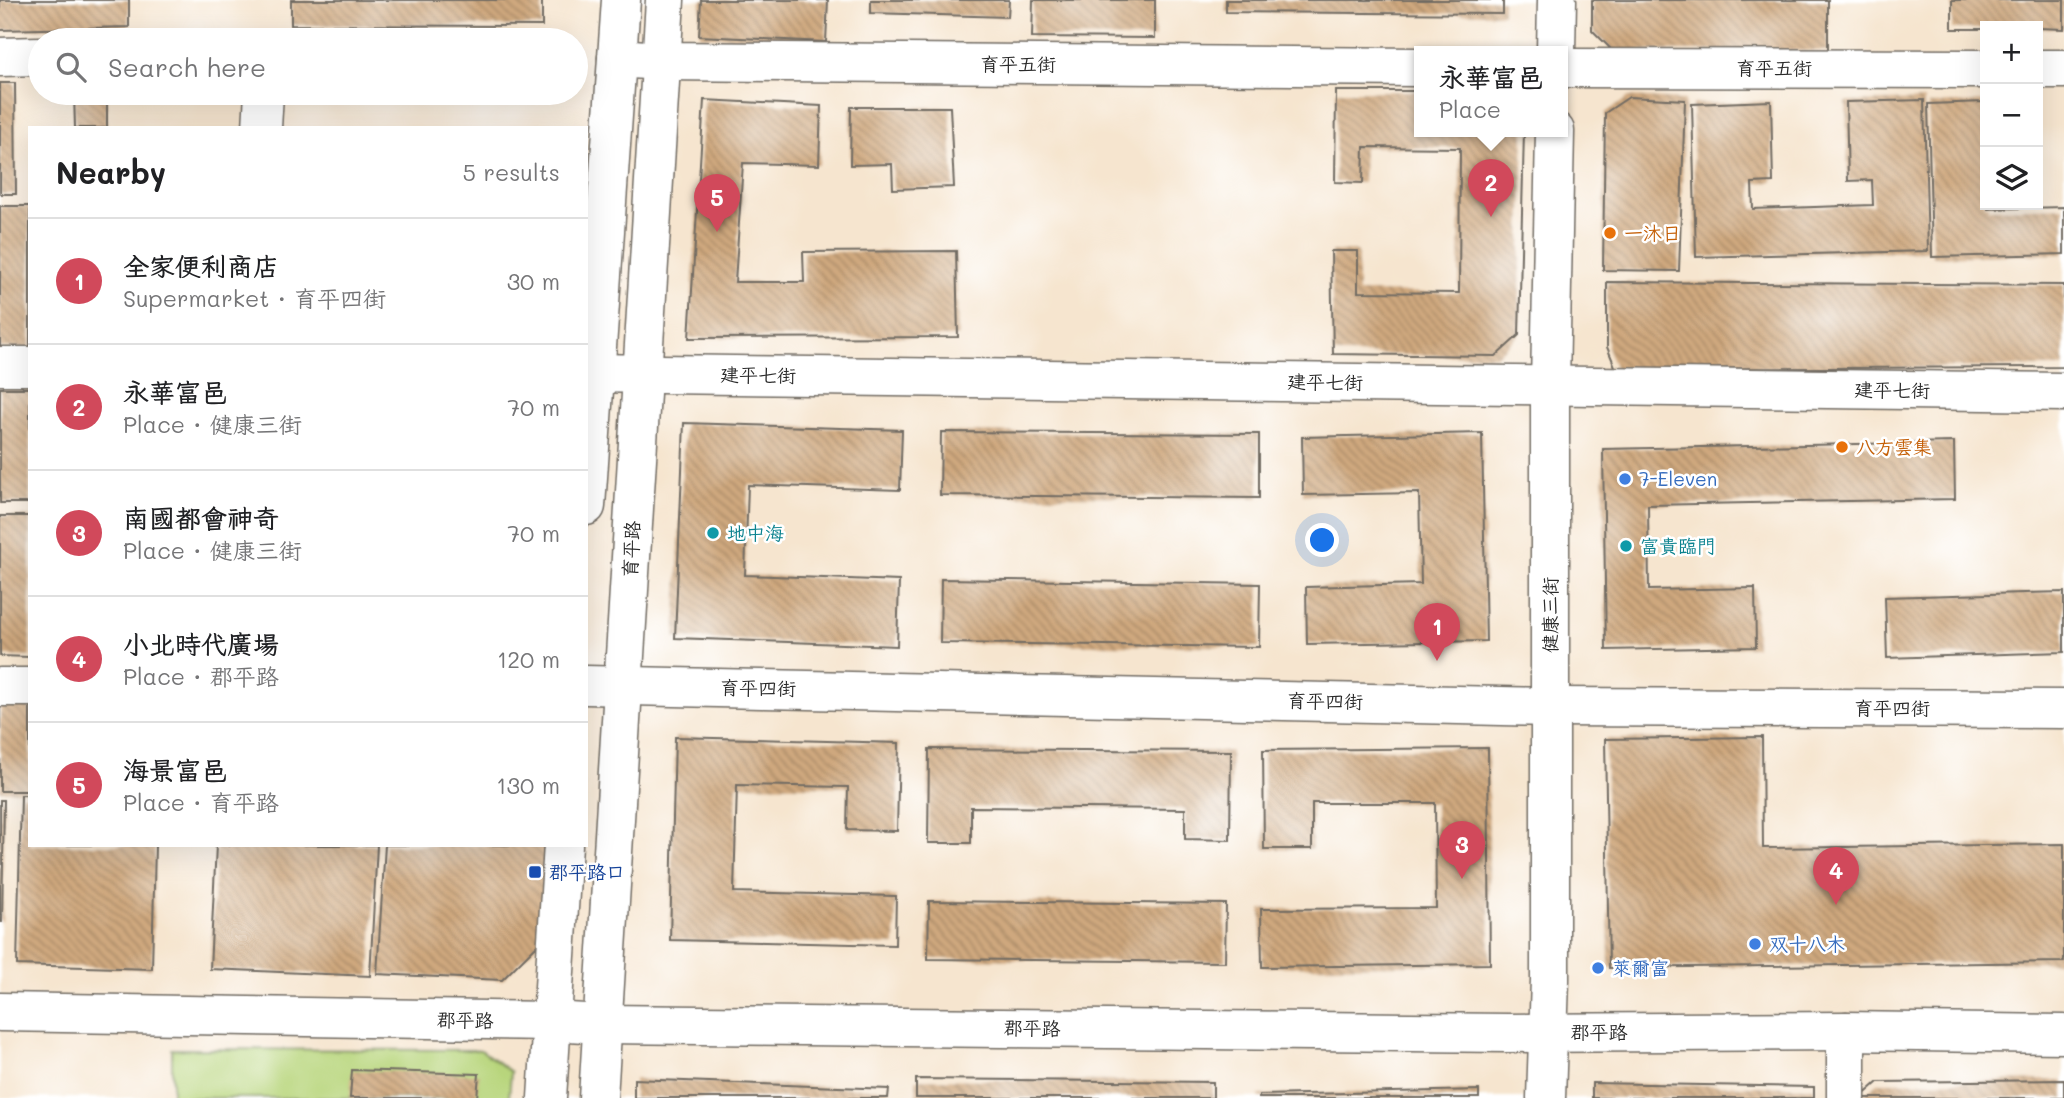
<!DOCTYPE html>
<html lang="en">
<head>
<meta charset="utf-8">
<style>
  body { margin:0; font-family:Mali,"LXGW WenKai TC",sans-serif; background:#f6f6f6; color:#202124 }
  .controls { position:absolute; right:21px; top:21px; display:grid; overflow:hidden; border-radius:0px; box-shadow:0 7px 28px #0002 }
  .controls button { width:63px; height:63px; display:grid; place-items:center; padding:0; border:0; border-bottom:2px solid #e0e0e0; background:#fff; color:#202124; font:35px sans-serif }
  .you { position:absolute; left:1323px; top:541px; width:24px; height:24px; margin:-18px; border:5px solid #fff; border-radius:50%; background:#1a73e8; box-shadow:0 0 0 10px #1a73e833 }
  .badge { display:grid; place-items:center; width:46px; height:46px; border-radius:50%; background:#d1495b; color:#fff; font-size:23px; font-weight:700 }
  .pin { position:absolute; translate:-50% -58px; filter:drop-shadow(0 2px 4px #0008) }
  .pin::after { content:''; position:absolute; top:37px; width:24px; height:21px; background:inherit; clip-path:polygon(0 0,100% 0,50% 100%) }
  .popup { position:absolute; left:1414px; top:46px; width:154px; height:91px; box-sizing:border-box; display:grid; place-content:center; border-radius:0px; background:#fff; filter:drop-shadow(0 2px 5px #0005); font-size:23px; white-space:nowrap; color:#757577 }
  .popup b { font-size:26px; color:#202124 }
  .popup::after { content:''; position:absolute; left:50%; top:100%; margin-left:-14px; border:14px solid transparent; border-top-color:#fff }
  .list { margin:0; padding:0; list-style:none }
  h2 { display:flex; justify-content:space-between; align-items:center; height:91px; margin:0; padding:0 28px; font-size:30px }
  h2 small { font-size:23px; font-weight:400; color:#757577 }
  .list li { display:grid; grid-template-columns:46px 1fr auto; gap:21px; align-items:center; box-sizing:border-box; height:126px; padding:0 28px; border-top:2px solid #e0e0e0 }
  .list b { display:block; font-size:26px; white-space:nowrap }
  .list p { margin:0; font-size:23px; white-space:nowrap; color:#757577 }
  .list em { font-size:23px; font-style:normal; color:#757577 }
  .icon { flex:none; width:38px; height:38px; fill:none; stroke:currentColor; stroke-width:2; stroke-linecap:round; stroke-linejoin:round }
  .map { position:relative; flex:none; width:2064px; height:1098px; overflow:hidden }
  .search { position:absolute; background:#fff; box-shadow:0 7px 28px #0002; left:28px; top:28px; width:560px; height:77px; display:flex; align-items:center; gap:18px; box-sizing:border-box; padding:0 24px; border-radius:38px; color:#757577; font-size:26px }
  .panel { position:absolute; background:#fff; box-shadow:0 7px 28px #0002; left:28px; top:126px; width:560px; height:721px; border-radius:0px }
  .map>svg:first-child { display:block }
  .green { fill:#b8d57b; stroke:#728053; stroke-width:2 }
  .building { fill:url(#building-back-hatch) }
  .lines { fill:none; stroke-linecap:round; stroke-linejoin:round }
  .minor-casing { stroke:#726c64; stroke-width:41 }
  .minor { stroke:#fff; stroke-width:38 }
  .food-dot { fill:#e8710a; stroke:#fff; stroke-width:2.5 }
  .shop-dot { fill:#3f7fe0; stroke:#fff; stroke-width:2.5 }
  .culture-dot { fill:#0f9aa8; stroke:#fff; stroke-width:2.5 }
  .transit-dot { fill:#1a4fb4; stroke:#fff; stroke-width:2.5 }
  .labels { text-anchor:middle; stroke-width:5; stroke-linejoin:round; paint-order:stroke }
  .street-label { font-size:19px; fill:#2b2b2b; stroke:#fff }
  .food-label { font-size:19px; fill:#c56008; stroke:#fff; text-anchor:start }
  .shop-label { font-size:19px; fill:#366cbe; stroke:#fff; text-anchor:start }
  .culture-label { font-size:19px; fill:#0d838f; stroke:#fff; text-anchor:start }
  .transit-label { font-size:19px; fill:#164399; stroke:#fff; text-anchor:start }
</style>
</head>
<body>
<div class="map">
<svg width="2064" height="1098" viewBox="0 0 2064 1098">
  <defs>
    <pattern id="building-back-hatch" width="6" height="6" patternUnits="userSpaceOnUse" patternTransform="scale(1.75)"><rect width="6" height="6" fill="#cfa87e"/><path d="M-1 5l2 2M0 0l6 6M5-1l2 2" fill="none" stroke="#a88967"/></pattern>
  </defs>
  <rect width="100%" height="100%" fill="#fff"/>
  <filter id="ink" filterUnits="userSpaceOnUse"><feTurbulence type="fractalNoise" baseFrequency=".0143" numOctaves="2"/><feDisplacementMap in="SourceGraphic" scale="14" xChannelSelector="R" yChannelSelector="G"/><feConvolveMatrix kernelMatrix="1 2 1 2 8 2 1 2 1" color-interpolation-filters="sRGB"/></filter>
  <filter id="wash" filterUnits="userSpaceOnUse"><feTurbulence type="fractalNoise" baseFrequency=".00686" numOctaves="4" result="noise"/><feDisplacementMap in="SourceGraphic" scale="28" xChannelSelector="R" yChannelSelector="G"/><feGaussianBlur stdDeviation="1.57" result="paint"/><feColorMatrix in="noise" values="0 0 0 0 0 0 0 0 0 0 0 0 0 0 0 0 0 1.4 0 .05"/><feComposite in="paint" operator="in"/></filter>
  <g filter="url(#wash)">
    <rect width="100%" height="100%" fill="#f6e5cf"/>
    <!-- green -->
    <polygon class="green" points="172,1049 481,1050 511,1072 509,1098 172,1098"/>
    <g id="blocks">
      <!-- building -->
      <g class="building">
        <polygon points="0,0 129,0 129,27 0,30"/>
        <polygon points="291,0 542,0 542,26 291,25"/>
        <polygon points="701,0 828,0 826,42 699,36"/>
        <polygon points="871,0 1009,0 1008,17 871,13"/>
        <polygon points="1033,0 1155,0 1155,38 1032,37"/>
        <polygon points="1226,0 1503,0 1503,14 1226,12"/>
        <polygon points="1592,0 1828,0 1828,51 1613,51 1592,30"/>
        <polygon points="1952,0 2064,0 2064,29 1985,26 1985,29 1952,29"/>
        <polygon points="0,83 15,83 16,194 0,194"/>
        <polygon points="1336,91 1419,91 1419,131 1524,131 1519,335 1496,356 1333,354 1331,251 1358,251 1358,292 1459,293 1460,148 1364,147 1363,183 1335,182"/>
        <polygon points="74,93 107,93 107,128 75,128"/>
        <polygon points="1629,97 1685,100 1679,271 1603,270 1605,113"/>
        <polygon points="704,100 821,106 819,165 743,163 735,282 804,282 803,252 956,251 958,337 689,338"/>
        <polygon points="1924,100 1928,251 1696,257 1692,104 1771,101 1773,182 1752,183 1753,209 1873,205 1872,180 1848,181 1846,102"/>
        <polygon points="1985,102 1985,205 1988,205 1988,209 2064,207 2064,254 1932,257 1928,104"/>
        <polygon points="851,107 950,107 954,187 893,189 892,164 850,165"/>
        <rect x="0" y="206" width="30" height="142"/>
        <polygon points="1607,282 2064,285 2064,367 1616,369 1607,347"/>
        <rect x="0" y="388" width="30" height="115"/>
        <polygon points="684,423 902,430 900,490 748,485 745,575 899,581 897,646 675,638"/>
        <polygon points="941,432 1259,434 1259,498 940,495"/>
        <polygon points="1482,433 1486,641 1307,644 1306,587 1421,584 1419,493 1303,495 1302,437"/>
        <polygon points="1954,442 1955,499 1648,505 1649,590 1755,588 1756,647 1606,650 1603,449"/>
        <polygon points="0,516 30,516 30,657 0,656"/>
        <polygon points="941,579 1260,584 1259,647 940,643"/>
        <polygon points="2064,592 2064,652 1887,658 1885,597"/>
        <rect x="0" y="699" width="30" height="92"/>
        <polygon points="675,737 899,743 897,831 847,830 848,787 737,785 734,892 896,896 895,945 670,940"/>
        <polygon points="1762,737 1763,848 2064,844 2064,962 1609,968 1605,739"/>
        <polygon points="1488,748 1490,964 1262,967 1261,909 1436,908 1435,803 1312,803 1312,849 1264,849 1263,750"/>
        <polygon points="929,749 1231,751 1230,840 1185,839 1185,809 971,807 971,843 928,843"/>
        <polygon points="21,795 30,795 30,845 155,845 152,969 17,965"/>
        <polygon points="0,800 4,800 2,922 0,922"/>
        <polygon points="216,845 377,845 370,976 210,969"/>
        <polygon points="385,845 547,845 541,941 502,980 377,974"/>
        <polygon points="929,901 1226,904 1225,962 928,959"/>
        <polygon points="352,1070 479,1074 477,1098 350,1098"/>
        <polygon points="634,1079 889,1089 888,1098 634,1098"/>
        <polygon points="916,1079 1213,1082 1213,1098 916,1098"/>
        <polygon points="2064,1080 2064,1098 1860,1098 1878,1082"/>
        <polygon points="1592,1083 1814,1087 1814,1098 1592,1098"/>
        <polygon points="1479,1090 1479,1098 1259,1098 1259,1095"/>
      </g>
    </g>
  </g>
  <g filter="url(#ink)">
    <use href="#blocks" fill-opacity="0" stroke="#726c64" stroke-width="2"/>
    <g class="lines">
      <!-- minor casing -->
      <g class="minor-casing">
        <g id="minor">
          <polyline points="1556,51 1557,0"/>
          <polyline points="0,57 40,56"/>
          <polyline points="617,58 661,61 1419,67"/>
          <polyline points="1563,68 1985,69"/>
          <polyline points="2038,69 2064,69"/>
          <polyline points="262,128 264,93"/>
          <polyline points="0,366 30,366"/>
          <polyline points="586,373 2064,392"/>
          <polyline points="586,506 621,0"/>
          <polyline points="586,685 1550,707 2064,709"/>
          <polyline points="0,687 30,687"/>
          <polyline points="0,1012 551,1021 602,1024 1508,1033 1846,1031 2064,1034"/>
          <polyline points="547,1098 563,845"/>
          <polyline points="598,1098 665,0"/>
          <polyline points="1546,1098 1550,980 1550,385 1555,131"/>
          <polyline points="1846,1098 1846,1031"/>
        </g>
      </g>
      <!-- minor -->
      <use href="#minor" class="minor"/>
    </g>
  </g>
  <!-- markers -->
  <g class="food-dot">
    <circle cx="1610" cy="233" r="7"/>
    <circle cx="1842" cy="447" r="7"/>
  </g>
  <g class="shop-dot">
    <circle cx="1625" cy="479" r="7"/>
    <circle cx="1755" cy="944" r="7"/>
    <circle cx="1598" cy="968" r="7"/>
  </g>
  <g class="culture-dot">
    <circle cx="713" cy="533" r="7"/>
    <circle cx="1626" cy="546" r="7"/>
  </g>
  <rect class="transit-dot" x="528" y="865" width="14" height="14" rx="3.5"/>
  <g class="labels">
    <!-- street labels -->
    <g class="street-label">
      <text x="1018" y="71">育平五街</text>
      <text x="1774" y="75">育平五街</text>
      <text transform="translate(758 375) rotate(1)" y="7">建平七街</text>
      <text transform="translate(1325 382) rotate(1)" y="7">建平七街</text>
      <text transform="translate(1892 390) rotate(1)" y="7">建平七街</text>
      <text transform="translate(631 549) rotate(-87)" y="7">育平路</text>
      <text transform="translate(1550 615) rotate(-90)" y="7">健康三街</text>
      <text transform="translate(758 688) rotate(1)" y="7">育平四街</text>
      <text transform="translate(1325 701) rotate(1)" y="7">育平四街</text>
      <text x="1892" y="715">育平四街</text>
      <text transform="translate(465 1020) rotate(1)" y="7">郡平路</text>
      <text transform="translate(1032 1028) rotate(1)" y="7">郡平路</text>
      <text x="1599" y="1039">郡平路</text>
    </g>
    <!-- food labels -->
    <g class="food-label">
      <text x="1624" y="240">一沐日</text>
      <text x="1856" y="454">八方雲集</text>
    </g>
    <!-- shop labels -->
    <g class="shop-label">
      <text x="1639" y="486">7-Eleven</text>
      <text x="1769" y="951">双十八木</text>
      <text x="1612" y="975">萊爾富</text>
    </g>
    <!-- culture labels -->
    <g class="culture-label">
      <text x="727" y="540">地中海</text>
      <text x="1640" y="553">富貴臨門</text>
    </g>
    <!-- transit labels -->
    <g class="transit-label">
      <text x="549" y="879">郡平路口</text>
    </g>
  </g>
</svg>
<div class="controls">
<button>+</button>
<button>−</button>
<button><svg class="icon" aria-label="layers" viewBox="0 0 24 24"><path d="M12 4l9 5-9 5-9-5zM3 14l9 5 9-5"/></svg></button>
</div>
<div class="you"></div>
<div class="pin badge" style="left:1437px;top:661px">1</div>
<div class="pin badge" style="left:1491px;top:217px">2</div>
<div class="popup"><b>永華富邑</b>Place</div>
<div class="pin badge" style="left:1462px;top:879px">3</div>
<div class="pin badge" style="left:1836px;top:905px">4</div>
<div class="pin badge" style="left:717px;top:232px">5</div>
<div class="search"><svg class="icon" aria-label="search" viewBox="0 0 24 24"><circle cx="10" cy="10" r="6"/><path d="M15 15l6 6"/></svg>Search here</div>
<section class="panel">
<h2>Nearby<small>5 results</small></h2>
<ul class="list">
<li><span class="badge">1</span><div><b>全家便利商店</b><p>Supermarket · 育平四街</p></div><em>30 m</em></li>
<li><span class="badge">2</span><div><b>永華富邑</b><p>Place · 健康三街</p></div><em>70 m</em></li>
<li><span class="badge">3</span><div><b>南國都會神奇</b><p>Place · 健康三街</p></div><em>70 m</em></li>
<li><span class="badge">4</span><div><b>小北時代廣場</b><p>Place · 郡平路</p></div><em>120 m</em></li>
<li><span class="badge">5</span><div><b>海景富邑</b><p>Place · 育平路</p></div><em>130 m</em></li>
</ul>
</section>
</div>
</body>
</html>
